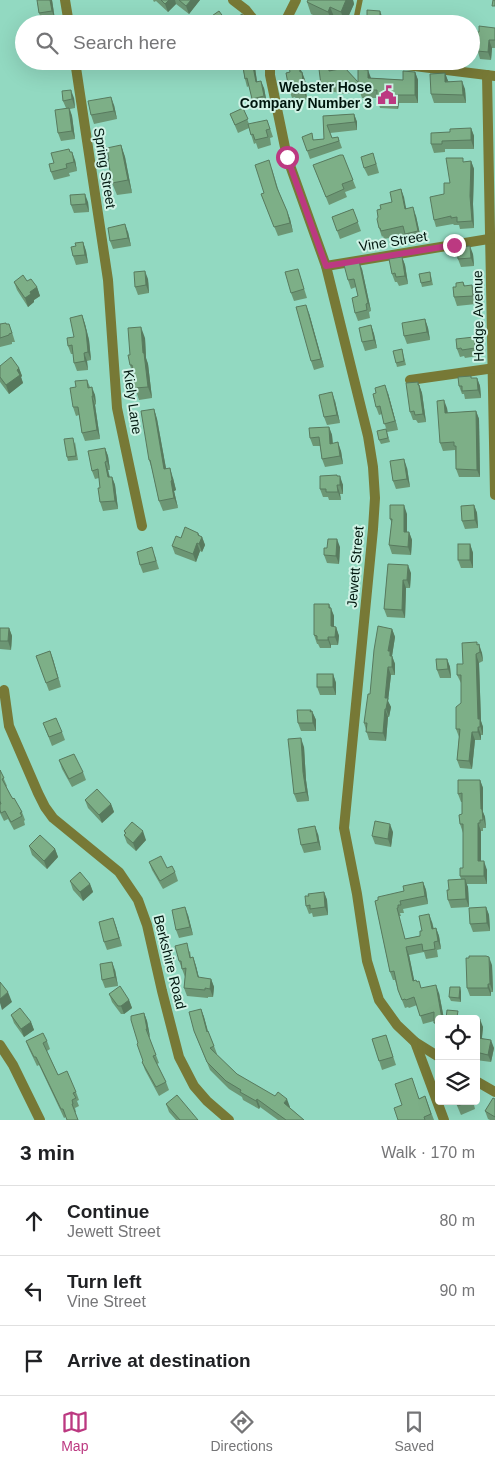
<!DOCTYPE html>
<html lang="en">
<head>
<meta charset="utf-8">
<style>
  body { margin:0; font-family:Arial,sans-serif; background:#f2f2f2; color:#202124 }
  .controls { position:absolute; right:15px; bottom:15px; display:grid; overflow:hidden; border-radius:5px; box-shadow:0 5px 20px #0002 }
  .controls button { width:45px; height:45px; display:grid; place-items:center; padding:0; border:0; border-bottom:1px solid #e0e0e0; background:#fff; color:#202124; font:25px sans-serif }
  .stop { position:absolute; width:15px; height:15px; margin:-11px; border:4px solid #bc3981; border-radius:50%; background:#fff }
  .stop.end { background:#bc3981; border-color:#fff; box-shadow:0 1px 5px #0008 }
  .list { margin:0; padding:0; list-style:none }
  h2 { display:flex; justify-content:space-between; align-items:center; height:65px; margin:0; padding:0 20px; font-size:21px }
  h2 small { font-size:16px; font-weight:400; color:#757577 }
  .list li { display:grid; grid-template-columns:32px 1fr auto; gap:15px; align-items:center; box-sizing:border-box; height:70px; padding:0 20px; border-top:1px solid #e0e0e0 }
  .list b { display:block; font-size:19px; white-space:nowrap }
  .list p { margin:0; font-size:16px; white-space:nowrap; color:#757577 }
  .list em { font-size:16px; font-style:normal; color:#757577 }
  .icon { flex:none; width:28px; height:28px; fill:none; stroke:currentColor; stroke-width:2; stroke-linecap:round; stroke-linejoin:round }
  .map { position:relative; flex:none; width:495px; height:1120px; overflow:hidden }
  .search { position:absolute; background:#fff; box-shadow:0 5px 20px #0002; left:15px; right:15px; top:15px; height:55px; display:flex; align-items:center; gap:12px; box-sizing:border-box; padding:0 18px; border-radius:28px; color:#757577; font-size:19px }
  .sheet { height:275px; background:#fff }
  nav { display:flex; justify-content:space-around; align-items:center; box-sizing:border-box; height:70px; border-top:1px solid #e0e0e0; background:#fff; font-size:14px; color:#757577 }
  nav a { display:grid; justify-items:center; gap:2px }
  nav .on { color:#bc3981 }
  .map>svg:first-child { display:block }
  .lines { fill:none; stroke-linecap:round; stroke-linejoin:round }
  .service { stroke:#777936; stroke-width:5.5 }
  .minor { stroke:#777936; stroke-width:10 }
  .tertiary { stroke:#777936; stroke-width:10 }
  .wall { fill:#6c9674 }
  .shaded-wall { fill:#587a5e }
  .building { fill:#7daf87; stroke:#587a5e }
  .route { stroke:#bc3981; stroke-width:6 }
  .labels { text-anchor:middle; stroke-width:4; stroke-linejoin:round; paint-order:stroke }
  .poi-label { font-size:14px; font-weight:bold; fill:#00160e; stroke:#cff2e5; text-anchor:end }
  .street-label { font-size:14px; fill:#00160e; stroke:#cff2e5 }
</style>
</head>
<body>
<div class="map">
<svg width="495" height="1120" viewBox="0 0 495 1120">
  <rect width="100%" height="100%" fill="#92d9c1"/>
  <g class="lines">
    <!-- service -->
    <g class="service">
      <polyline points="287,17 305,24"/>
      <polyline points="355,24 360,0"/>
    </g>
    <!-- minor -->
    <g class="minor">
      <polyline points="65,0 69,24"/>
      <polyline points="75,61 108,280 117,408 142,526"/>
      <polyline points="374,61 495,76"/>
      <polyline points="487,75 495,495"/>
      <polyline points="326,266 495,238"/>
      <polyline points="410,380 495,368"/>
      <polyline points="4,690 9,726 38,793 45,807 53,818 119,872 138,900 147,925 162,991 179,1057 194,1086 207,1101 229,1120"/>
      <polyline points="415,1042 444,1120"/>
      <polyline points="0,1045 13,1065 40,1120"/>
    </g>
    <!-- tertiary -->
    <g class="tertiary">
      <polyline points="233,0 246,10 257,24"/>
      <polyline points="284,24 296,0"/>
      <polyline points="270,61 270,75 287,157 326,266 368,436 373,467 375,498 373,529 344,828 357,894 367,961 379,1000 397,1025 415,1042 439,1057"/>
      <polyline points="476,1081 495,1092"/>
    </g>
  </g>
  <!-- wall -->
  <g class="wall">
    <polygon points="37,0 52,0 55,20 42,22 39,13"/>
    <polygon points="153,0 200,0 189,14 176,4 168,12 156,1 154,2"/>
    <polygon points="308,0 353,0 354,4 345,24 335,19 333,24 332,24 311,14 307,2"/>
    <polygon points="495,28 495,48 492,48 491,60 480,59 478,52 471,51 471,32 479,32"/>
    <polygon points="51,61 62,61 63,64 55,67"/>
    <polygon points="235,61 252,61 255,68 257,81 264,88 267,104 255,106 252,99 249,86 247,87 245,79 242,65 237,67"/>
    <polygon points="330,65 331,70 358,82 371,78 403,80 415,72 418,80 418,103 399,103 398,109 380,108 377,98 362,98 360,92 344,94 335,92 324,93 321,85"/>
    <polygon points="302,72 305,80 307,100 297,102 295,97 292,98 289,89"/>
    <polygon points="445,73 448,81 465,89 466,103 434,103 431,94"/>
    <polygon points="74,98 75,108 70,109 72,116 75,139 61,141 58,133 66,108 63,101"/>
    <polygon points="114,105 117,119 94,124 91,115"/>
    <polygon points="243,108 249,124 270,128 273,137 270,138 271,145 258,149 256,143 254,144 249,128 238,133 230,114"/>
    <polygon points="354,114 357,122 357,130 330,133 332,138 338,137 342,148 310,159 302,137 315,140 324,139 323,116"/>
    <polygon points="471,128 474,136 474,149 445,149 445,152 434,153 431,144"/>
    <polygon points="121,145 125,157 132,193 117,195 112,183 109,159"/>
    <polygon points="343,155 356,188 345,192 347,197 329,205 313,165"/>
    <polygon points="75,160 77,171 69,173 70,176 54,180 51,172 54,163"/>
    <polygon points="471,161 474,169 473,204 474,228 460,229 459,225 454,225 453,224 436,227 434,220 444,194 450,183 464,162"/>
    <polygon points="376,162 379,173 368,176 364,168"/>
    <polygon points="272,169 279,192 290,219 293,232 278,236 261,194 264,193"/>
    <polygon points="401,189 406,209 416,216 421,239 408,242 405,235 384,239 383,236 382,237 379,228 381,209 392,202"/>
    <polygon points="88,202 89,212 74,213 71,205"/>
    <polygon points="353,209 361,231 340,239 332,217"/>
    <polygon points="128,232 131,246 113,249 110,241"/>
    <polygon points="83,242 86,251 88,263 76,265 73,256 76,246"/>
    <polygon points="473,254 474,266 461,267 458,259"/>
    <polygon points="402,257 405,265 408,284 399,286 397,282 395,282 392,274"/>
    <polygon points="298,269 307,298 294,301 291,293"/>
    <polygon points="362,269 371,311 369,312 370,318 358,321 355,313 358,296 356,287 351,289 348,280"/>
    <polygon points="431,276 433,285 422,287 421,283"/>
    <polygon points="148,279 149,293 138,295 135,287"/>
    <polygon points="27,281 37,287 40,296 34,300 34,302 28,307 17,290 14,282"/>
    <polygon points="463,282 465,286 475,294 476,304 457,306 454,297 456,287"/>
    <polygon points="309,313 324,367 314,370 311,361"/>
    <polygon points="82,315 85,324 89,340 91,360 87,361 88,370 77,371 74,363 73,354 71,354 68,346 74,337"/>
    <polygon points="425,319 428,328 430,340 407,344 404,336"/>
    <polygon points="0,324 6,324 12,332 15,342 12,342 12,344 0,347"/>
    <polygon points="371,325 374,334 377,348 365,351 362,342"/>
    <polygon points="145,338 146,358 148,364 152,398 139,400 135,388 133,375 130,365 130,355"/>
    <polygon points="477,345 478,356 465,358 464,356 460,357 457,349"/>
    <polygon points="402,349 406,365 397,367 396,363"/>
    <polygon points="0,366 19,368 22,376 21,377 23,383 9,394 0,382"/>
    <polygon points="471,378 477,378 480,386 481,398 465,399 464,394 462,394 459,386"/>
    <polygon points="87,380 90,387 95,395 96,404 95,405 100,439 85,441 82,433 79,415 76,416 73,407 76,387"/>
    <polygon points="418,382 422,393 426,422 418,423 416,420 413,420 410,412"/>
    <polygon points="388,393 398,430 387,432 382,414 379,415 376,407"/>
    <polygon points="335,401 340,423 327,425 324,417"/>
    <polygon points="447,408 448,413 476,411 479,419 480,477 459,477 456,469 455,450 443,451 440,443"/>
    <polygon points="154,409 157,419 166,469 173,478 176,490 174,491 178,508 163,511 159,501 152,469 149,460"/>
    <polygon points="329,427 332,435 333,443 341,451 343,464 325,467 322,459 320,446 313,446 310,438"/>
    <polygon points="386,429 390,442 381,444 379,440"/>
    <polygon points="75,442 78,460 68,461 67,457"/>
    <polygon points="105,448 108,456 110,470 108,470 110,477 112,477 115,485 118,509 103,511 100,502 100,488 99,478 95,479 92,471"/>
    <polygon points="407,468 410,487 396,489 393,481"/>
    <polygon points="338,476 343,485 343,494 340,494 341,500 329,500 328,497 323,497 320,489"/>
    <polygon points="474,505 477,513 478,528 465,529 462,521"/>
    <polygon points="407,514 407,532 409,532 412,540 411,555 392,554 389,545 392,523 390,519"/>
    <polygon points="200,536 202,537 205,545 202,552 200,551 196,562 175,554 172,546 181,538"/>
    <polygon points="470,544 473,553 473,568 461,568 458,560"/>
    <polygon points="340,547 339,564 327,563 324,555"/>
    <polygon points="155,556 159,569 143,573 140,565"/>
    <polygon points="388,564 411,573 410,588 406,588 405,618 387,617 384,609"/>
    <polygon points="331,608 334,616 334,627 336,627 339,636 338,645 331,645 331,648 320,648 318,644 317,644 314,635"/>
    <polygon points="0,628 9,628 12,636 11,650 0,649"/>
    <polygon points="392,629 395,637 392,656 395,664 395,675 391,675 388,701 391,707 389,717 388,717 386,741 369,740 364,723 370,694"/>
    <polygon points="477,645 482,653 483,661 479,663 481,721 483,727 483,735 481,735 481,740 475,740 472,769 460,768 457,760 459,737 456,729 461,703 461,683 457,675 463,664"/>
    <polygon points="50,651 61,687 49,691 36,656"/>
    <polygon points="447,659 450,667 451,678 440,678 437,670"/>
    <polygon points="333,674 336,683 336,695 320,695 317,687"/>
    <polygon points="311,710 311,712 312,711 316,720 316,731 301,731 298,723"/>
    <polygon points="43,723 62,732 65,740 52,746"/>
    <polygon points="304,747 306,780 309,801 297,802 294,794"/>
    <polygon points="59,760 83,772 86,780 72,787 62,769"/>
    <polygon points="0,770 7,786 6,787 13,799 22,812 25,820 24,821 25,825 14,830 8,819 4,821 0,813"/>
    <polygon points="480,780 483,788 483,812 485,817 486,828 483,828 483,831 481,831 481,861 487,870 487,884 466,884 468,887 469,907 451,908 448,900 449,890 461,879 460,876 463,868 463,833 460,824 462,814 462,802 461,802 458,794"/>
    <polygon points="85,800 111,804 114,812 102,823 88,808"/>
    <polygon points="124,831 146,840 136,851 127,843 124,835 125,834"/>
    <polygon points="393,832 391,847 375,844 372,836"/>
    <polygon points="318,834 321,850 304,853 301,845"/>
    <polygon points="29,846 55,849 58,857 47,869 32,855"/>
    <polygon points="149,862 167,868 175,872 178,881 163,889 152,870"/>
    <polygon points="70,881 90,884 93,892 83,901 73,890"/>
    <polygon points="423,882 426,890 428,904 403,909 404,913 400,913 401,916 399,916 405,939 420,936 422,931 432,922 434,929 436,928 439,936 441,949 437,950 438,957 426,959 424,952 409,955 414,980 417,982 421,988 439,993 444,1019 439,1019 439,1031 437,1031 434,1021 423,1024 417,1005 409,1008 408,1007 405,1008 398,990 395,980 393,980 390,972 375,901 404,891"/>
    <polygon points="324,892 327,900 328,915 313,917 312,913 309,914 306,906 309,896"/>
    <polygon points="486,907 489,915 490,931 473,932 470,924"/>
    <polygon points="188,915 193,935 179,938 176,930"/>
    <polygon points="113,918 122,946 107,950 104,942"/>
    <polygon points="190,951 191,958 193,957 196,966 199,978 211,979 214,987 213,997 208,997 208,998 187,996 184,988 185,977 179,961"/>
    <polygon points="492,965 493,992 491,992 491,996 470,996 467,988"/>
    <polygon points="115,970 118,986 105,988 102,980"/>
    <polygon points="460,987 461,992 461,1002 451,1001 449,997"/>
    <polygon points="109,994 129,1000 132,1008 124,1014 121,1014 112,1002"/>
    <polygon points="201,1009 204,1017 208,1031 214,1046 217,1054 216,1055 237,1074 290,1107 290,1108 304,1120 278,1120 260,1107 259,1109 243,1100 242,1097 229,1089 210,1070 194,1031"/>
    <polygon points="144,1013 147,1021 150,1037 149,1037 159,1063 157,1064 166,1082 169,1090 159,1096 145,1070 142,1062 143,1061"/>
    <polygon points="11,1015 31,1022 34,1030 24,1037 14,1023"/>
    <polygon points="476,1019 483,1027 482,1038 494,1048 491,1062 476,1060"/>
    <polygon points="386,1035 396,1065 382,1070 372,1039"/>
    <polygon points="26,1041 47,1041 50,1049 47,1051 58,1075 76,1092 79,1100 77,1101 79,1106 75,1108 76,1112 64,1118 39,1065 37,1066 29,1049"/>
    <polygon points="425,1096 434,1120 398,1120 420,1098"/>
    <polygon points="495,1099 495,1120 490,1120 488,1119 485,1111"/>
    <polygon points="455,1101 473,1101 475,1109 461,1115"/>
    <polygon points="166,1104 198,1120 176,1120 169,1112"/>
  </g>
  <!-- shaded-wall -->
  <g class="shaded-wall">
    <polygon points="50,0 52,0 55,20 52,11"/>
    <polygon points="169,0 175,0 176,4 168,12 165,4"/>
    <polygon points="191,0 200,0 189,14 186,6"/>
    <polygon points="346,0 353,0 354,4 345,24 341,12"/>
    <polygon points="330,7 335,19 333,24 328,12"/>
    <polygon points="380,11 383,19 383,24 380,20"/>
    <polygon points="489,40 492,48 491,60 488,52"/>
    <polygon points="252,61 255,68 258,89 256,82"/>
    <polygon points="328,61 329,61 330,65 332,79 329,71"/>
    <polygon points="299,65 305,80 307,100 304,92"/>
    <polygon points="368,70 371,78 371,87 368,78"/>
    <polygon points="415,72 418,80 418,103 415,95"/>
    <polygon points="445,73 448,81 445,82"/>
    <polygon points="261,81 264,88 267,104 264,96"/>
    <polygon points="462,81 465,89 466,103 463,95"/>
    <polygon points="71,90 74,98 75,108 72,99"/>
    <polygon points="396,95 399,103 398,109 395,100"/>
    <polygon points="111,97 114,105 117,119 114,111"/>
    <polygon points="69,108 72,116 75,139 72,131"/>
    <polygon points="354,114 357,122 357,130 355,122"/>
    <polygon points="471,128 474,136 474,149 471,140"/>
    <polygon points="121,145 125,157 132,193 128,180"/>
    <polygon points="72,152 75,160 77,171 74,162"/>
    <polygon points="471,161 474,169 473,204 474,228 472,221 470,196"/>
    <polygon points="401,189 404,197 408,218 405,209"/>
    <polygon points="85,194 88,202 89,212 86,204"/>
    <polygon points="413,207 416,216 421,239 418,231"/>
    <polygon points="287,211 290,219 293,232 290,223"/>
    <polygon points="125,224 128,232 131,246 128,238"/>
    <polygon points="83,242 86,251 88,263 85,255"/>
    <polygon points="470,246 473,254 474,266 471,258"/>
    <polygon points="402,257 405,265 408,284 405,276"/>
    <polygon points="359,261 362,269 371,311 368,303"/>
    <polygon points="145,271 148,279 149,293 146,285"/>
    <polygon points="472,285 475,294 476,304 473,296"/>
    <polygon points="37,287 40,296 34,300 34,302 28,307 25,298 30,292"/>
    <polygon points="306,305 309,313 324,367 321,359"/>
    <polygon points="82,315 85,324 89,340 91,360 88,352"/>
    <polygon points="425,319 428,328 430,340 427,332"/>
    <polygon points="371,325 374,334 377,348 374,340"/>
    <polygon points="141,327 145,338 146,358 148,364 152,398 148,387 143,353"/>
    <polygon points="474,337 477,345 478,356 475,348"/>
    <polygon points="84,353 87,361 88,370 85,361"/>
    <polygon points="19,368 22,376 21,377 23,383 9,394 6,385 17,370"/>
    <polygon points="477,378 480,386 481,398 478,390"/>
    <polygon points="418,382 422,393 426,422 423,414"/>
    <polygon points="385,385 388,393 398,430 395,421"/>
    <polygon points="92,387 95,395 96,404 93,396"/>
    <polygon points="332,392 335,401 340,423 337,415"/>
    <polygon points="92,396 95,405 100,439 97,430"/>
    <polygon points="444,400 447,408 448,421 445,413"/>
    <polygon points="154,409 157,419 168,479 164,469"/>
    <polygon points="476,411 479,419 480,477 477,470"/>
    <polygon points="329,427 332,435 333,452 330,444"/>
    <polygon points="338,442 341,451 343,464 340,456"/>
    <polygon points="105,448 108,456 110,470 107,461"/>
    <polygon points="404,459 407,468 410,487 407,479"/>
    <polygon points="105,462 108,470 111,486 108,477"/>
    <polygon points="170,468 173,478 176,490 174,491 178,508 174,498 171,481"/>
    <polygon points="340,476 343,485 343,494 340,485"/>
    <polygon points="112,477 115,485 118,509 115,501"/>
    <polygon points="337,485 340,494 341,500 338,492"/>
    <polygon points="404,505 407,514 407,540 404,532"/>
    <polygon points="474,505 477,513 478,528 475,520"/>
    <polygon points="409,532 412,540 411,555 408,547"/>
    <polygon points="198,533 201,539 202,537 205,545 202,552 199,544 198,535"/>
    <polygon points="337,539 340,547 339,564 336,556"/>
    <polygon points="197,543 200,551 196,562 193,554"/>
    <polygon points="470,544 473,553 473,568 470,560"/>
    <polygon points="408,565 411,573 410,588 407,580"/>
    <polygon points="403,580 406,588 405,618 402,610"/>
    <polygon points="329,604 334,616 334,635 331,626"/>
    <polygon points="336,627 339,636 338,645 335,637"/>
    <polygon points="9,628 12,636 11,650 8,641"/>
    <polygon points="392,629 395,637 392,656 395,664 395,675 392,667 388,651"/>
    <polygon points="328,637 331,645 331,648 328,640"/>
    <polygon points="479,644 482,653 483,661 480,652"/>
    <polygon points="50,651 53,659 61,687 58,678"/>
    <polygon points="476,654 479,663 481,721 483,727 483,735 478,719"/>
    <polygon points="447,659 450,667 451,678 448,669"/>
    <polygon points="388,667 391,675 388,701 391,707 389,717 386,709 385,698"/>
    <polygon points="333,674 336,683 336,695 333,687"/>
    <polygon points="385,709 388,717 386,741 383,733"/>
    <polygon points="311,710 313,716 312,711 316,720 316,731 313,723"/>
    <polygon points="478,727 481,735 481,740 478,732"/>
    <polygon points="472,732 475,740 472,769 469,761"/>
    <polygon points="301,738 304,747 306,780 309,801 306,792 303,772"/>
    <polygon points="480,780 483,788 483,812 485,817 486,828 481,809"/>
    <polygon points="111,804 114,812 102,823 99,815"/>
    <polygon points="478,823 481,831 481,870 478,861"/>
    <polygon points="390,824 393,832 391,847 388,839"/>
    <polygon points="315,826 318,834 321,850 318,842"/>
    <polygon points="143,831 146,840 136,851 133,843"/>
    <polygon points="55,849 58,857 47,869 44,861"/>
    <polygon points="484,861 487,870 487,884 484,876"/>
    <polygon points="465,879 468,887 469,907 466,899"/>
    <polygon points="423,882 426,890 428,904 425,896"/>
    <polygon points="90,884 93,892 83,901 80,892"/>
    <polygon points="324,892 327,900 328,915 325,907"/>
    <polygon points="185,907 188,915 193,935 190,927"/>
    <polygon points="486,907 489,915 490,931 487,923"/>
    <polygon points="429,914 432,922 435,937 432,929"/>
    <polygon points="113,918 116,926 122,946 119,938"/>
    <polygon points="436,928 439,936 441,949 438,941"/>
    <polygon points="406,947 409,955 416,989 413,981"/>
    <polygon points="193,957 196,966 201,986 198,977"/>
    <polygon points="489,957 492,965 493,992 490,984"/>
    <polygon points="112,962 115,970 118,986 115,977"/>
    <polygon points="211,979 214,987 213,997 210,989"/>
    <polygon points="488,984 491,992 491,996 488,988"/>
    <polygon points="436,985 439,993 444,1019 442,1019"/>
    <polygon points="460,987 461,992 461,1002 459,998"/>
    <polygon points="8,992 12,1002 2,1010 0,1003 0,999"/>
    <polygon points="129,1000 132,1008 124,1014 121,1006"/>
    <polygon points="201,1009 204,1017 210,1040 207,1032"/>
    <polygon points="144,1013 147,1021 150,1037 147,1029"/>
    <polygon points="480,1019 483,1027 481,1045 478,1038"/>
    <polygon points="31,1022 34,1030 24,1037 21,1029"/>
    <polygon points="491,1040 494,1048 491,1062 488,1055"/>
    <polygon points="257,1099 260,1107 259,1109 256,1101"/>
    <polygon points="287,1099 290,1107 287,1111 284,1103"/>
  </g>
  <!-- building -->
  <g class="building">
    <polygon points="37,0 50,0 52,11 39,13"/>
    <polygon points="161,0 169,0 165,4"/>
    <polygon points="179,0 191,0 186,6"/>
    <polygon points="308,0 346,0 341,12 330,7 328,12 307,2"/>
    <polygon points="493,0 495,0 495,6 492,6"/>
    <polygon points="367,10 380,11 380,20 404,21 404,24 367,24"/>
    <polygon points="219,11 227,22 225,24 206,24 205,23 206,20"/>
    <polygon points="242,14 248,23 247,24 228,24"/>
    <polygon points="479,26 495,28 495,40 489,40 488,52 477,51 478,44 471,43 471,32 479,32"/>
    <polygon points="242,61 252,61 256,82 261,81 264,96 252,99 247,78 245,79"/>
    <polygon points="318,61 328,61 329,71 345,68 358,82 358,69 368,70 368,78 403,80 403,71 415,72 415,95 396,95 395,100 377,100 377,90 359,90 358,84 341,86 332,84 321,85"/>
    <polygon points="299,65 300,72 302,72 304,92 294,94 293,89 289,89 286,73 290,72 289,67"/>
    <polygon points="445,73 445,82 462,81 463,95 431,94 430,74"/>
    <polygon points="71,90 72,99 63,101 62,91"/>
    <polygon points="111,97 114,111 91,115 88,101"/>
    <polygon points="69,108 72,131 58,133 55,110"/>
    <polygon points="243,108 248,119 235,125 230,114"/>
    <polygon points="354,114 355,122 327,125 332,138 338,137 339,141 307,151 302,137 312,133 313,140 324,139 323,116"/>
    <polygon points="267,120 270,129 266,130 268,137 255,140 253,134 251,135 248,124"/>
    <polygon points="471,128 471,140 442,141 442,144 431,144 431,133 450,132 450,129"/>
    <polygon points="121,145 128,180 112,183 108,159 109,159 107,148"/>
    <polygon points="69,149 70,152 72,152 74,162 66,164 67,168 51,172 49,164 54,163 51,153"/>
    <polygon points="373,153 376,164 364,168 361,157"/>
    <polygon points="340,155 343,155 353,180 342,184 344,189 326,197 313,165"/>
    <polygon points="446,158 463,158 463,162 471,161 470,196 472,221 457,222 457,217 451,218 451,216 434,220 430,197 444,194 444,183 450,183"/>
    <polygon points="269,160 277,188 287,211 290,223 274,227 261,194 264,193 255,165"/>
    <polygon points="401,189 405,209 413,207 418,231 405,234 403,226 381,231 380,228 379,228 377,219 378,217 377,210 381,209 380,205 392,202 390,192"/>
    <polygon points="85,194 86,204 71,205 70,195"/>
    <polygon points="353,209 358,222 337,231 332,217"/>
    <polygon points="125,224 128,238 110,241 108,228"/>
    <polygon points="83,242 85,255 73,256 71,247 76,246 75,243"/>
    <polygon points="470,246 471,258 458,259 457,247"/>
    <polygon points="402,257 405,276 396,277 395,273 392,274 389,259"/>
    <polygon points="359,261 368,303 366,304 367,310 355,313 352,298 358,296 354,279 348,280 344,265"/>
    <polygon points="298,269 304,289 291,293 285,272"/>
    <polygon points="145,271 146,285 135,287 134,272"/>
    <polygon points="430,272 431,281 421,283 419,274"/>
    <polygon points="23,275 27,281 31,279 37,287 30,292 31,294 25,298 14,282"/>
    <polygon points="463,282 464,286 472,285 473,296 454,297 453,287 456,287 456,283"/>
    <polygon points="306,305 321,359 311,361 296,307"/>
    <polygon points="82,315 86,331 88,352 84,353 85,361 74,363 72,345 68,346 67,338 74,337 70,318"/>
    <polygon points="425,319 427,332 404,336 402,323"/>
    <polygon points="6,323 6,324 9,324 12,333 9,334 9,335 0,338 0,324"/>
    <polygon points="371,325 374,340 362,342 359,328"/>
    <polygon points="141,327 143,353 144,353 148,387 135,388 132,365 130,365 128,355 130,355 128,328"/>
    <polygon points="474,337 475,348 462,350 461,348 457,349 456,339"/>
    <polygon points="402,349 404,361 396,363 393,351"/>
    <polygon points="11,357 19,368 17,370 20,375 6,385 0,377 0,366"/>
    <polygon points="471,376 471,378 477,378 478,390 462,391 462,386 459,386 458,377"/>
    <polygon points="87,380 88,388 92,387 93,396 92,396 97,430 82,433 78,407 73,407 70,388 76,387 75,381"/>
    <polygon points="418,382 418,385 419,385 423,414 415,415 414,411 410,412 406,383"/>
    <polygon points="385,385 395,421 384,424 380,406 376,407 373,394 376,393 375,388"/>
    <polygon points="332,392 337,415 324,417 319,395"/>
    <polygon points="444,400 445,413 476,411 477,470 456,469 456,446 454,446 454,442 440,443 437,401"/>
    <polygon points="154,409 164,469 170,468 172,480 171,481 174,498 159,501 150,460 149,460 141,411"/>
    <polygon points="329,427 330,444 338,442 340,456 322,459 319,437 310,438 309,428"/>
    <polygon points="386,429 388,438 379,440 377,431"/>
    <polygon points="73,438 76,456 67,457 64,439"/>
    <polygon points="105,448 107,461 105,462 108,477 112,477 115,501 100,502 98,488 100,488 98,469 92,471 88,451"/>
    <polygon points="404,459 407,479 393,481 390,461"/>
    <polygon points="337,475 337,476 340,476 340,485 337,485 338,492 326,492 326,489 320,489 320,476"/>
    <polygon points="390,505 404,505 404,532 409,532 408,547 389,545 392,519 390,519"/>
    <polygon points="474,505 475,520 462,521 461,506"/>
    <polygon points="185,527 198,533 198,535 202,537 199,544 197,543 193,554 172,546 176,536 181,538"/>
    <polygon points="328,539 337,539 336,556 324,555 324,548 327,548"/>
    <rect x="458" y="544" width="12" height="16"/>
    <polygon points="152,547 156,561 140,565 137,552"/>
    <polygon points="388,564 408,565 407,580 403,580 402,610 384,609"/>
    <polygon points="314,604 329,604 329,608 331,608 331,626 336,627 335,637 328,637 328,640 317,640 317,636 314,635"/>
    <polygon points="378,626 392,629 388,651 390,651 390,656 392,656 392,667 388,667 385,698 388,698 386,709 385,709 383,733 366,732 367,723 364,723 368,694 370,694 374,650"/>
    <polygon points="0,628 9,628 8,641 0,641"/>
    <polygon points="477,642 477,645 479,644 480,652 476,654 478,719 480,719 480,727 478,727 478,732 472,732 469,761 457,760 460,729 456,729 456,707 461,703 461,675 457,675 457,664 463,664 462,643"/>
    <polygon points="50,651 58,678 46,683 36,656"/>
    <polygon points="436,659 447,659 448,669 437,670"/>
    <rect x="317" y="674" width="16" height="13"/>
    <polygon points="297,710 311,710 310,712 312,711 313,723 298,723"/>
    <polygon points="56,718 62,732 49,737 43,723"/>
    <polygon points="301,738 303,772 306,792 294,794 288,739"/>
    <polygon points="74,754 83,772 69,779 59,760"/>
    <polygon points="0,770 4,778 2,779 11,796 13,799 14,798 22,812 20,813 22,816 11,822 5,811 1,813 0,810 0,804 1,804 0,801"/>
    <polygon points="458,780 480,780 481,809 482,809 483,820 480,820 480,823 478,823 478,861 484,861 484,876 460,876 460,868 463,868 463,824 460,824 459,815 462,814 462,793 458,794"/>
    <polygon points="97,789 111,804 99,815 85,800"/>
    <polygon points="375,821 390,824 388,839 372,836"/>
    <polygon points="132,822 143,831 133,843 124,835 126,833 124,831"/>
    <polygon points="315,826 318,842 301,845 298,829"/>
    <polygon points="40,835 55,849 44,861 29,846"/>
    <polygon points="161,856 167,868 172,866 175,872 160,881 149,862"/>
    <polygon points="80,872 90,884 80,892 70,881"/>
    <polygon points="465,879 466,899 448,900 447,890 449,890 448,880"/>
    <polygon points="423,882 425,896 400,901 401,905 398,905 398,908 397,908 405,939 420,936 420,931 422,931 419,916 429,914 432,929 436,928 438,941 434,942 435,949 423,951 422,944 406,947 413,981 416,980 417,982 419,981 421,988 436,985 442,1019 439,1019 439,1023 434,1023 434,1012 420,1016 414,997 406,1000 405,999 402,1000 398,990 394,971 390,972 375,901 378,900 378,897 404,891 403,886"/>
    <polygon points="324,892 325,907 310,909 310,905 306,906 305,896 309,896 308,894"/>
    <polygon points="185,907 190,927 176,930 172,910"/>
    <polygon points="486,907 487,923 470,924 469,908"/>
    <polygon points="113,918 119,938 104,942 99,922"/>
    <polygon points="187,943 190,958 193,957 198,977 211,979 210,989 205,988 205,990 184,988 186,968 182,969 181,961 179,961 175,946"/>
    <polygon points="469,956 486,956 489,957 490,984 488,984 488,988 467,988 466,958 469,958"/>
    <polygon points="112,962 115,977 102,980 100,964"/>
    <polygon points="0,982 8,992 0,999"/>
    <polygon points="120,986 129,1000 121,1006 118,1006 109,994"/>
    <polygon points="450,987 460,987 459,998 449,997"/>
    <polygon points="20,1008 31,1022 21,1029 11,1015"/>
    <polygon points="201,1009 207,1032 208,1031 214,1046 210,1048 237,1074 275,1096 278,1092 287,1099 284,1103 304,1120 286,1120 257,1099 256,1101 240,1092 241,1090 226,1081 207,1062 194,1031 189,1012"/>
    <polygon points="447,1010 458,1011 457,1017 476,1019 446,1019"/>
    <polygon points="144,1013 147,1029 146,1029 156,1055 153,1056 166,1082 156,1087 142,1062 143,1061 137,1044 138,1043 131,1020 131,1016"/>
    <polygon points="476,1019 480,1019 478,1038 491,1040 488,1055 476,1052"/>
    <polygon points="43,1033 47,1041 43,1043 58,1075 67,1071 76,1092 73,1093 76,1098 72,1100 73,1104 72,1104 78,1120 67,1120 63,1109 61,1109 36,1057 34,1057 26,1041"/>
    <polygon points="386,1035 393,1057 379,1061 372,1039"/>
    <polygon points="412,1078 419,1099 425,1096 431,1114 424,1117 425,1120 398,1120 394,1108 402,1105 395,1084"/>
    <polygon points="177,1095 198,1120 180,1120 166,1104"/>
    <polygon points="493,1098 495,1099 495,1117 485,1111"/>
    <polygon points="456,1101 470,1101 458,1106"/>
  </g>
  <g class="lines">
    <!-- route -->
    <polyline class="route" points="287,157 326,266 454,245"/>
  </g>
  <!-- icons -->
  <defs>
    <g id="civic-bare" transform="scale(1.5)"><path d="M-.6-6.5H3V-4.5H.6V-3L4-1V1h2V6H-6V1h2V-1L-.6-3ZM-1.2 2.5V6h2.4V2.5Z" fill="#bc3981" stroke="#cff2e5" stroke-width="2.5" paint-order="stroke"/></g>
  </defs>
  <g fill-rule="evenodd">
    <use href="#civic-bare" x="387" y="95"/>
  </g>
  <g class="labels">
    <!-- poi labels -->
    <g class="poi-label">
      <text x="372" y="92">Webster Hose<tspan x="372" dy="16">Company Number 3</tspan></text>
    </g>
    <!-- street labels -->
    <g class="street-label">
      <text transform="translate(105 168) rotate(81)" y="5">Spring Street</text>
      <text transform="translate(393 241) rotate(-9)" y="5">Vine Street</text>
      <text transform="translate(478 316) rotate(-91)" y="5">Hodge Avenue</text>
      <text transform="translate(133 402) rotate(82)" y="5">Kiely Lane</text>
      <text transform="translate(355 567) rotate(-85)" y="5">Jewett Street</text>
      <text transform="translate(170 962) rotate(76)" y="5">Berkshire Road</text>
    </g>
  </g>
</svg>
<div class="controls">
<button><svg class="icon" aria-label="locate" viewBox="0 0 24 24"><circle cx="12" cy="12" r="6"/><path d="M12 2v4M12 18v4M2 12h4M18 12h4"/></svg></button>
<button><svg class="icon" aria-label="layers" viewBox="0 0 24 24"><path d="M12 4l9 5-9 5-9-5zM3 14l9 5 9-5"/></svg></button>
</div>
<div class="stop" style="left:287px;top:157px"></div>
<div class="stop end" style="left:454px;top:245px"></div>
<div class="search"><svg class="icon" aria-label="search" viewBox="0 0 24 24"><circle cx="10" cy="10" r="6"/><path d="M15 15l6 6"/></svg>Search here</div>
</div>
<section class="sheet">
<h2>3 min<small>Walk · 170 m</small></h2>
<ul class="list">
<li><svg class="icon" aria-label="ahead" viewBox="0 0 24 24"><path d="M12 20V5M6 11l6-6 6 6"/></svg><div><b>Continue</b><p>Jewett Street</p></div><em>80 m</em></li>
<li><svg class="icon" aria-label="left" viewBox="0 0 24 24"><path d="M17 20v-9H6M10 6l-5 5 5 5"/></svg><div><b>Turn left</b><p>Vine Street</p></div><em>90 m</em></li>
<li><svg class="icon" aria-label="arrive" viewBox="0 0 24 24"><path d="M6 21V4h12l-3 4 3 4H6"/></svg><div><b>Arrive at destination</b></div></li>
</ul>
</section>
<nav>
<a class="on"><svg class="icon" aria-label="map" viewBox="0 0 24 24"><path d="M3 6l6-2 6 2 6-2v14l-6 2-6-2-6 2zM9 4v14M15 6v14"/></svg>Map</a>
<a><svg class="icon" aria-label="directions" viewBox="0 0 24 24"><path d="M12 3l9 9-9 9-9-9zM9 14v-3h6M13 9l2 2-2 2"/></svg>Directions</a>
<a><svg class="icon" aria-label="saved" viewBox="0 0 24 24"><path d="M7 4h10v16l-5-4-5 4z"/></svg>Saved</a>
</nav>
</body>
</html>
